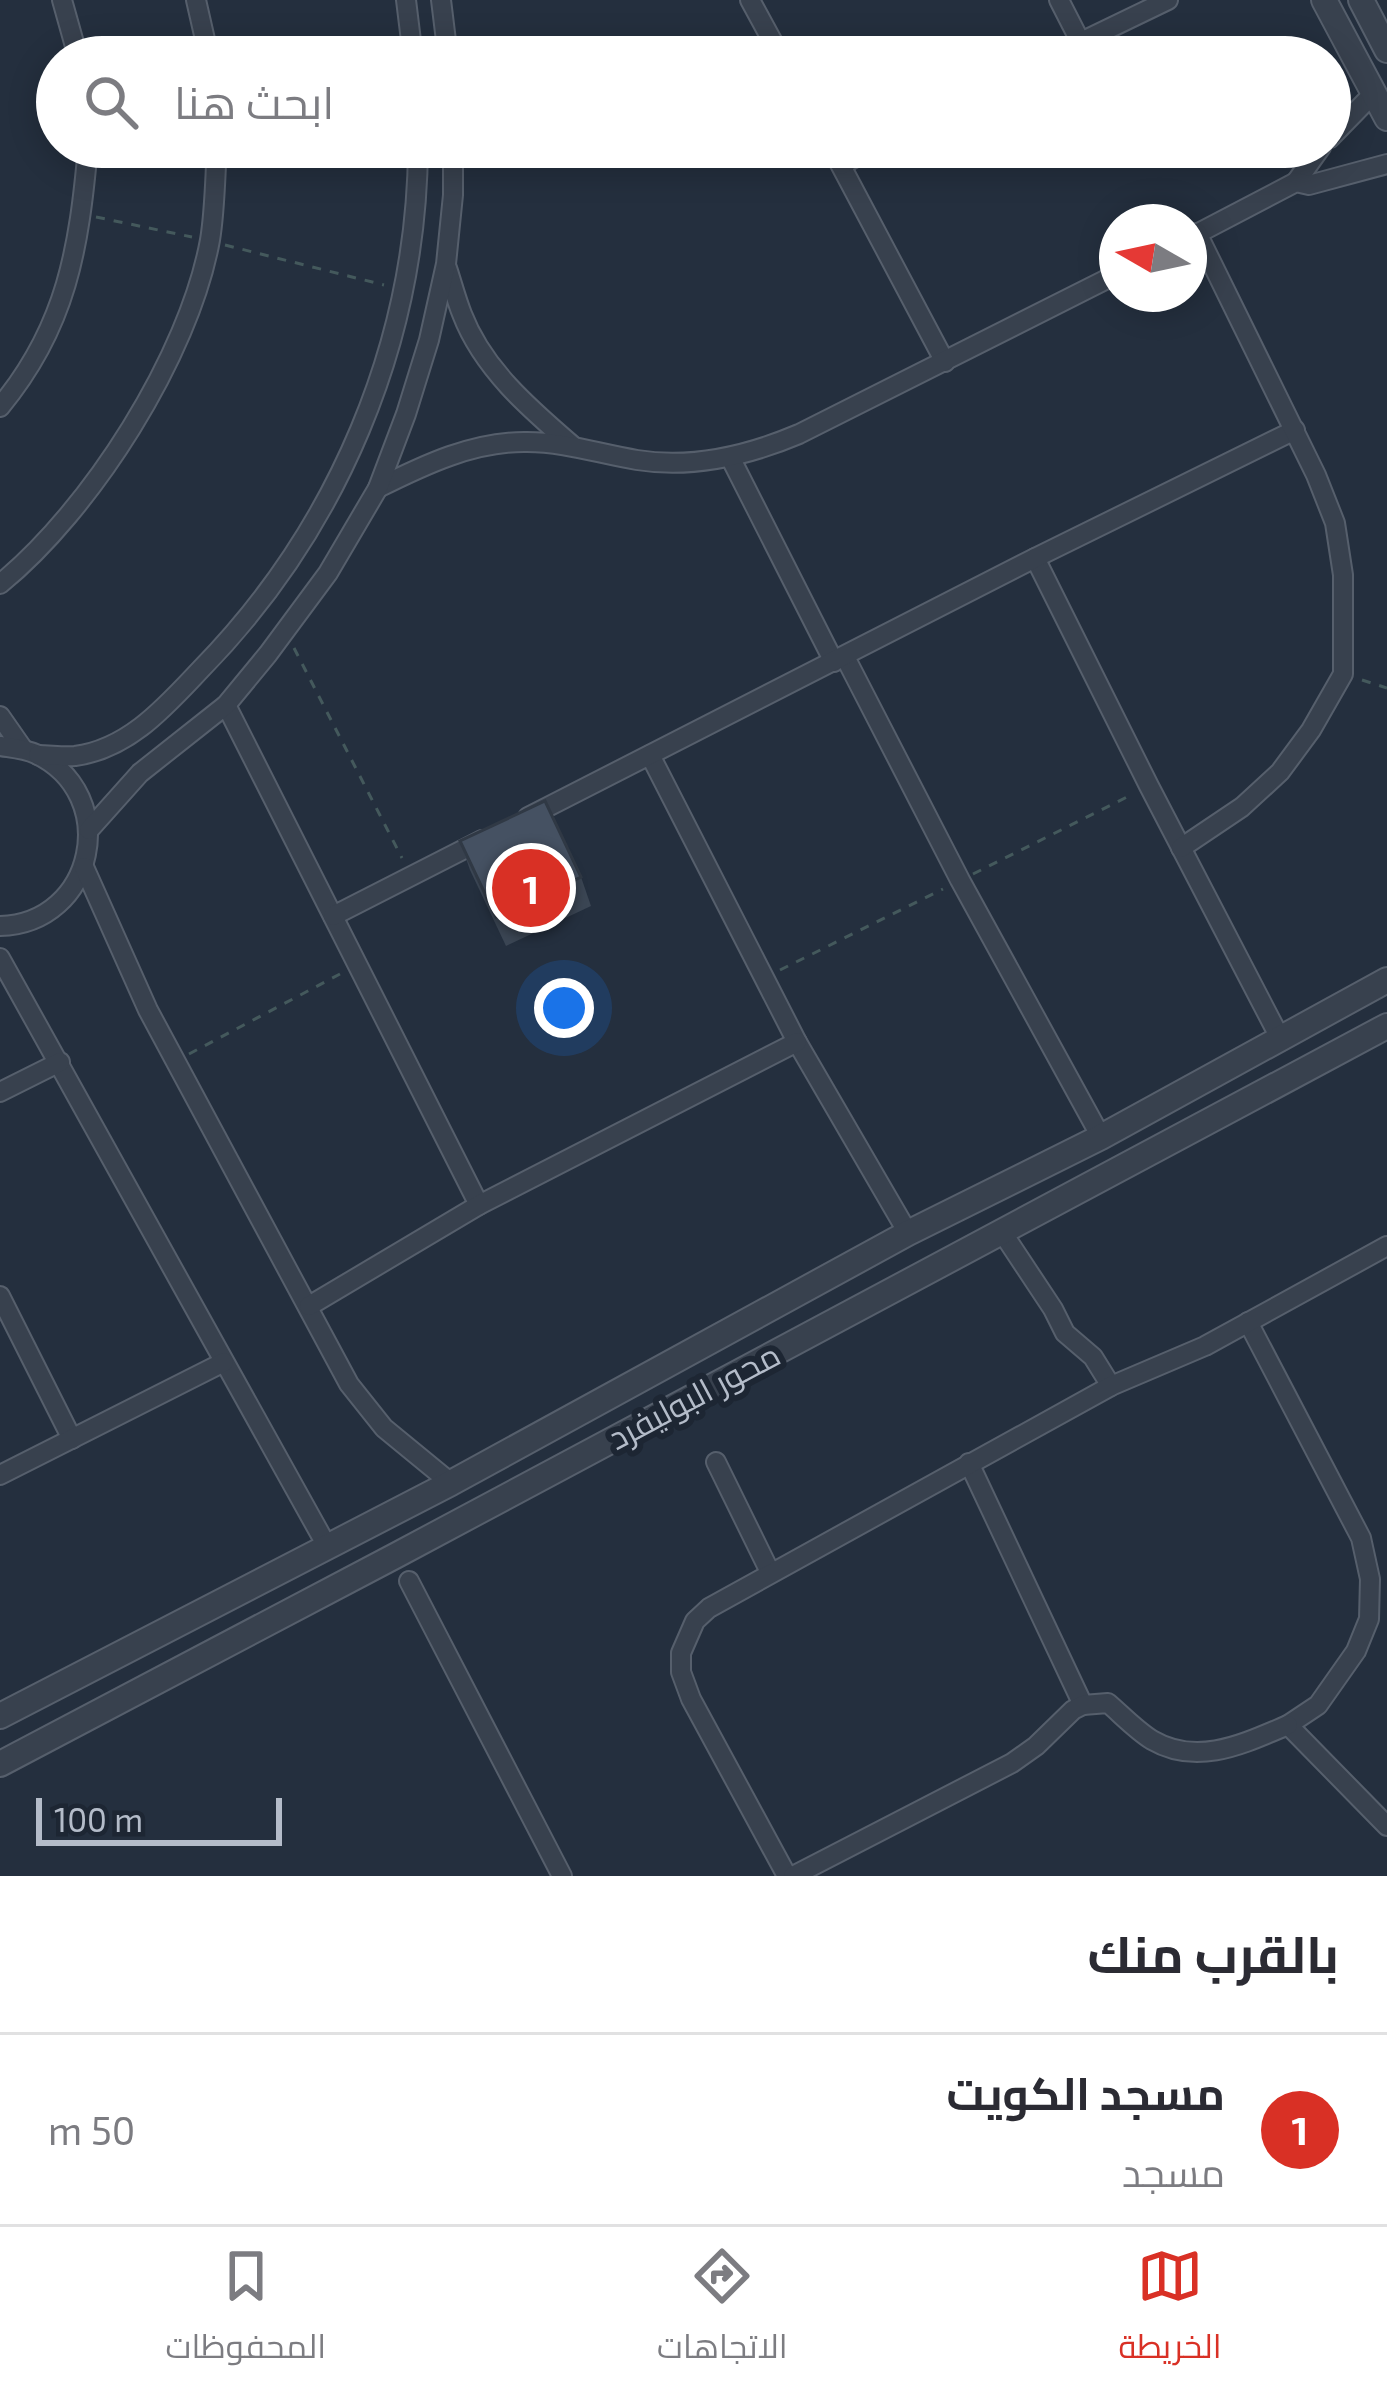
<!DOCTYPE html>
<html lang="ar">
<head>
<meta charset="utf-8">
<style>
  body { margin:0; font-family:"Exo 2",Cairo,sans-serif; background:#f7f7f7; color:#2b2b33; direction:rtl }
  .compass { position:absolute; left:1099px; top:204px; width:108px; height:108px; border-radius:50%; background:#fff; box-shadow:0 6px 30px #0003; rotate:279deg }
  .scale { position:absolute; left:36px; bottom:30px; width:246px; box-sizing:border-box; padding-left:12px; border:6px solid #b4bcc9; border-top:0; font-size:33px; line-height:42px; white-space:nowrap; color:#b4bcc9; -webkit-text-stroke:9px #1d2633; paint-order:stroke }
  .you { position:absolute; left:564px; top:1008px; width:42px; height:42px; margin:-30px; border:9px solid #fff; border-radius:50%; background:#1a73e8; box-shadow:0 0 0 18px #1a73e833 }
  .badge { display:grid; place-items:center; width:78px; height:78px; border-radius:50%; background:#d93025; color:#fff; font-size:39px; font-weight:700 }
  .pin { position:absolute; translate:-50% -50%; border:6px solid #fff; box-shadow:0 3px 12px #0006 }
  .list { margin:0; padding:0; list-style:none }
  h2 { display:flex; justify-content:space-between; align-items:center; height:156px; margin:0; padding:0 48px; font-size:51px }
  h2 small { font-size:39px; font-weight:400; color:#7c7c81 }
  .list li { display:grid; grid-template-columns:78px 1fr auto; gap:36px; align-items:center; box-sizing:border-box; height:192px; padding:0 48px; border-top:3px solid #e1e1e2 }
  .list b { display:block; font-size:45px; white-space:nowrap }
  .list p { margin:0; font-size:39px; white-space:nowrap; color:#7c7c81 }
  .list em { font-size:39px; font-style:normal; color:#7c7c81 }
  .icon { flex:none; width:66px; height:66px; fill:none; stroke:currentColor; stroke-width:2; stroke-linecap:round; stroke-linejoin:round }
  .map { position:relative; flex:none; width:1387px; height:1876px; overflow:hidden; direction:ltr }
  .search { position:absolute; background:#fff; box-shadow:0 6px 30px #0003; left:36px; right:36px; top:36px; height:132px; display:flex; align-items:center; gap:30px; box-sizing:border-box; padding:0 42px; border-radius:66px; color:#7c7c81; font-size:45px }
  .sheet { height:348px; background:#fff }
  nav { display:flex; justify-content:space-around; align-items:center; box-sizing:border-box; height:168px; border-top:3px solid #e1e1e2; background:#fff; font-size:33px; color:#7c7c81 }
  nav a { display:grid; justify-items:center; gap:6px }
  nav .on { color:#d93025 }
  .map>svg:first-child { display:block }
  .lines { fill:none; stroke-linecap:round; stroke-linejoin:round }
  .minor-casing { stroke:#565f6c; stroke-width:22 }
  .tertiary-casing { stroke:#565f6c; stroke-width:28 }
  .path { stroke:#44595c; stroke-width:3; stroke-dasharray:9 9; stroke-linecap:butt }
  .minor { stroke:#38414e; stroke-width:18 }
  .tertiary { stroke:#38414e; stroke-width:24 }
  .wall { fill:#3b4654 }
  .building { fill:#455162; stroke:#303945; stroke-width:3 }
  .labels { text-anchor:middle; stroke-width:12; stroke-linejoin:round; paint-order:stroke }
  .street-label { font-size:33px; fill:#b4bcc9; stroke:#1d2633 }
</style>
</head>
<body>
<div class="map">
<svg width="1387" height="1876" viewBox="0 0 1387 1876">
  <rect width="100%" height="100%" fill="#242f3e"/>
  <g class="lines">
    <!-- minor casing -->
    <g class="minor-casing">
      <g id="minor">
        <polyline points="62,0 78,57"/>
        <polyline points="196,0 209,57"/>
        <polyline points="406,0 413,57"/>
        <polyline points="441,0 448,57"/>
        <polyline points="750,0 781,57"/>
        <polyline points="1059,0 1080,41"/>
        <polyline points="1050,57 1168,0"/>
        <polyline points="1330,138 1373,94"/>
        <polyline points="831,147 945,362"/>
        <polyline points="841,165 875,147"/>
        <polyline points="1296,182 1321,147"/>
        <polyline points="1189,238 1296,182 1309,185 1387,164"/>
        <path d="M447,268C452,283 456,299 462,314C483,369 530,409 573,446"/>
        <path d="M0,407C67,326 79,248 88,147"/>
        <polyline points="730,457 834,662"/>
        <path d="M378,488C424,465 474,441 527,442C565,442 600,454 637,460C693,469 747,456 799,434L1117,274"/>
        <polyline points="1035,558 1149,786 1280,1038"/>
        <path d="M0,584C91,510 189,356 210,240C215,210 215,177 217,147"/>
        <polyline points="845,657 960,880 1101,1137"/>
        <polyline points="226,705 479,1205"/>
        <polyline points="0,716 23,749"/>
        <path d="M0,746C12,748 25,749 36,754C122,795 95,924 0,926"/>
        <path d="M38,755C50,755 63,757 75,756C129,749 166,706 201,669C337,530 417,343 418,147"/>
        <polyline points="650,755 797,1042 908,1233"/>
        <polyline points="528,817 1035,558 1295,430"/>
        <polyline points="89,830 140,773 226,705 268,654 328,573 378,488 406,414 429,340 446,264 453,195 453,147"/>
        <polyline points="1181,848 1242,807 1280,772 1311,730 1343,674 1343,575 1335,523 1316,475 1197,233"/>
        <polyline points="84,867 148,1010 349,1384 384,1428 451,1483"/>
        <polyline points="333,916 482,840"/>
        <polyline points="0,958 328,1548"/>
        <polyline points="0,1092 60,1062"/>
        <polyline points="1002,1232 1053,1309 1065,1333 1093,1357 1111,1386"/>
        <polyline points="0,1296 72,1439"/>
        <polyline points="309,1306 479,1205 797,1042"/>
        <polyline points="1248,1322 1361,1538 1370,1579 1369,1619 1356,1651 1318,1705 1288,1725 1387,1826"/>
        <polyline points="716,1462 770,1572"/>
        <polyline points="969,1463 1083,1705"/>
        <polyline points="0,1475 224,1362"/>
        <polyline points="409,1581 562,1876"/>
        <polyline points="787,1876 691,1699 681,1672 681,1653 695,1621 709,1608 1111,1386 1205,1346 1387,1246"/>
        <path d="M793,1876L1012,1763L1036,1746L1073,1710L1083,1705L1108,1703C1122,1715 1136,1730 1152,1740C1198,1767 1245,1743 1288,1725"/>
      </g>
    </g>
    <!-- tertiary casing -->
    <g class="tertiary-casing">
      <g id="tertiary">
        <polyline points="1324,0 1387,118"/>
        <polyline points="1361,0 1387,50"/>
        <polyline points="0,1716 451,1483 908,1233 1101,1137 1387,980"/>
        <polyline points="0,1764 395,1556 1387,1026"/>
      </g>
    </g>
    <!-- path -->
    <g class="path">
      <polyline points="96,217 192,237"/>
      <polyline points="225,245 384,285"/>
      <polyline points="294,648 402,858"/>
      <polyline points="1362,680 1387,688"/>
      <polyline points="973,874 1131,795"/>
      <polyline points="780,970 943,889"/>
      <polyline points="189,1054 340,974"/>
    </g>
    <!-- minor -->
    <use href="#minor" class="minor"/>
    <!-- tertiary -->
    <use href="#tertiary" class="tertiary"/>
  </g>
  <!-- wall -->
  <polygon class="wall" points="460,841 581,877 591,906 506,946 470,870"/>
  <!-- building -->
  <polygon class="building" points="545,801 581,877 496,917 460,841"/>
  <g class="labels">
    <!-- street labels -->
    <g class="street-label">
      <text transform="translate(694 1396) rotate(-28)" y="12">محور البوليفرد</text>
    </g>
  </g>
</svg>
<svg class="compass" viewBox="-18 -18 36 36"><path d="M0-13l5 13h-10z" fill="#e53935"/><path d="M0 13l5-13h-10z" fill="#7c7c81"/></svg>
<div class="scale">100 m</div>
<div class="you"></div>
<div class="pin badge" style="left:531px;top:888px">1</div>
<div class="search"><svg class="icon" aria-label="search" viewBox="0 0 24 24"><circle cx="10" cy="10" r="6"/><path d="M15 15l6 6"/></svg>ابحث هنا</div>
</div>
<section class="sheet">
<h2>بالقرب منك<small></small></h2>
<ul class="list">
<li><span class="badge">1</span><div><b>مسجد الكويت</b><p>مسجد</p></div><em>50 m</em></li>
</ul>
</section>
<nav>
<a class="on"><svg class="icon" aria-label="map" viewBox="0 0 24 24"><path d="M3 6l6-2 6 2 6-2v14l-6 2-6-2-6 2zM9 4v14M15 6v14"/></svg>الخريطة</a>
<a><svg class="icon" aria-label="directions" viewBox="0 0 24 24"><path d="M12 3l9 9-9 9-9-9zM9 14v-3h6M13 9l2 2-2 2"/></svg>الاتجاهات</a>
<a><svg class="icon" aria-label="saved" viewBox="0 0 24 24"><path d="M7 4h10v16l-5-4-5 4z"/></svg>المحفوظات</a>
</nav>
</body>
</html>
